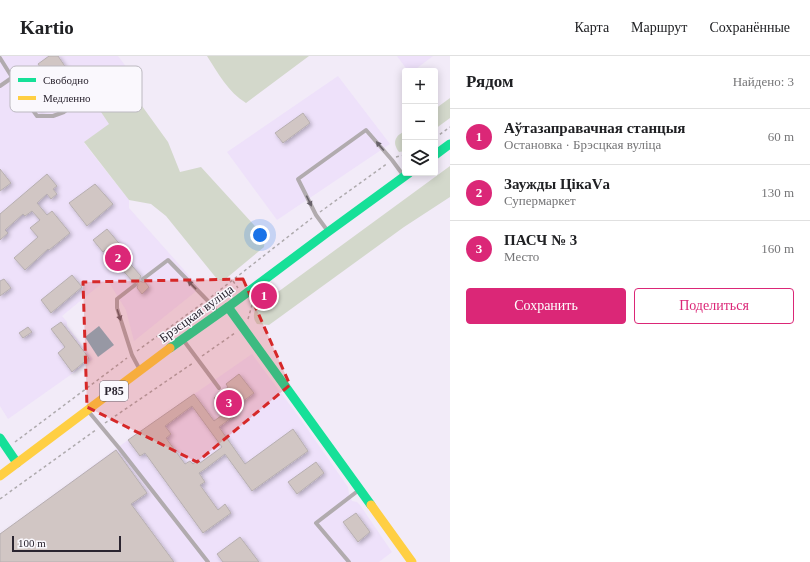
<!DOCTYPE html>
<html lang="ru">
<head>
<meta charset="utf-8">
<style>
  body { margin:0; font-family:"Times New Roman",serif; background:#f2f2f2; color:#202124 }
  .controls { position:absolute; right:12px; top:12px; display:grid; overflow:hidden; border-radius:4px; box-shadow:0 2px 10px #0003 }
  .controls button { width:36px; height:36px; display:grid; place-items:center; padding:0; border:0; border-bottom:1px solid #e0e0e0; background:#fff; color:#202124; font:20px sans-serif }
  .scale { position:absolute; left:12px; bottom:10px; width:109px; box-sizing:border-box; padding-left:4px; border:2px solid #2b2530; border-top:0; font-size:11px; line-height:14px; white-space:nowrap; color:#2b2530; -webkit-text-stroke:3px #faf8fd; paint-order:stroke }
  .you { position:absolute; left:260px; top:179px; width:14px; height:14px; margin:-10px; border:3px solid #fff; border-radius:50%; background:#1a73e8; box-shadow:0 0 0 6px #1a73e833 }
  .badge { display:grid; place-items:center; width:26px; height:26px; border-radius:50%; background:#db2777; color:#fff; font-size:13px; font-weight:700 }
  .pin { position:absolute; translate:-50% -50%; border:2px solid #fff; box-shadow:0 1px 4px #0006 }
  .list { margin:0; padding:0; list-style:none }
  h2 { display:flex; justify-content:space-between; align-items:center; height:52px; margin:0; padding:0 16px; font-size:17px }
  h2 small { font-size:13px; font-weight:400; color:#757577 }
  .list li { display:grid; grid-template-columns:26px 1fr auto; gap:12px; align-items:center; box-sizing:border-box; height:56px; padding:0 16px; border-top:1px solid #e0e0e0 }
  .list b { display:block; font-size:15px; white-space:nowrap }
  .list p { margin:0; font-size:13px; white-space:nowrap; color:#757577 }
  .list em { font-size:13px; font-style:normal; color:#757577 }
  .actions { display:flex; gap:8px; padding:12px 16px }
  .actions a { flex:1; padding:9px 0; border:1px solid #db2777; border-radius:4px; text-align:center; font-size:14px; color:#db2777 }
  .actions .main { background:#db2777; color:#fff }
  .icon { flex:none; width:22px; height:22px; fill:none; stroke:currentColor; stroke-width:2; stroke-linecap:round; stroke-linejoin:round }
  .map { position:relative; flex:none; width:450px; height:506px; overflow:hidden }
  header { display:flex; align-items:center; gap:24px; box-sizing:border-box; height:56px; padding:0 20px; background:#fff; border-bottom:1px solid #e0e0e0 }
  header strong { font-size:19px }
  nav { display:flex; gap:22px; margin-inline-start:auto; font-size:14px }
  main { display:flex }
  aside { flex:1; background:#fff }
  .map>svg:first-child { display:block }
  .built { fill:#eee1fa }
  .green { fill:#d3d8cb }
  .water { fill:#88b5c4 }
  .building { fill:#d1c6c4; stroke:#b7afb1; fill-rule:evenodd; filter:url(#shadow) }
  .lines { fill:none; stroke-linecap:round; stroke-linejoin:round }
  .path { stroke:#aeaaad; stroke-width:1.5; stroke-dasharray:3 3; stroke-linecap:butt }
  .lane { stroke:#b1abae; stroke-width:4 }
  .fast { stroke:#16e098; stroke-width:9 }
  .slow { stroke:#ffcf43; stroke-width:9 }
  .oneway { fill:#676169 }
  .marked { fill:#d62828; fill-opacity:0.2; stroke:#d62828; stroke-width:3; stroke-dasharray:8 5; stroke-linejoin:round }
  .labels { text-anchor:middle; stroke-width:3; stroke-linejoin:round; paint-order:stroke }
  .shield { fill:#faf8fd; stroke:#69646e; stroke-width:1 }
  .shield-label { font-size:12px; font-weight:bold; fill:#2b2530 }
  .street-label { font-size:13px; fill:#2b2530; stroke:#faf8fd }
  .key { fill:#faf8fd; stroke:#bcb9c0; stroke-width:1 }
  .key-label { font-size:11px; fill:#2b2530 }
</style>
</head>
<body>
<header>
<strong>Kartio</strong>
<nav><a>Карта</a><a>Маршрут</a><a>Сохранённые</a></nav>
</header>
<main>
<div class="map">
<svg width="450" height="506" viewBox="0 0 450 506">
  <defs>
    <filter id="shadow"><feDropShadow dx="2" dy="2" stdDeviation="2" flood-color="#0004"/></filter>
  </defs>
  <rect width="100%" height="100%" fill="#f2ebf8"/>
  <!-- built -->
  <g class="built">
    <polygon points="0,0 118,0 141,31 100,53 110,68 84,87 129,144 129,152 200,232 134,285 126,254 107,223 62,260 67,266 67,270 93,303 8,363 0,350"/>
    <polygon points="397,0 433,0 413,15 408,15"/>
    <polygon points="338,20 390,88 277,164 227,96"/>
    <polygon points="252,298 299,361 348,431 349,438 352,445 357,446 360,449 392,496 379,506 0,506 0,478 128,384"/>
  </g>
  <!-- green -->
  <g class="green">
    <path d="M207,0H309L246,47C228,36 218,17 207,0Z"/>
    <polygon points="141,31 142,50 168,86 180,116 201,111 265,181 264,191 223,225 217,223 166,160 151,148 129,144 84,86 109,68 99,53"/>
    <polygon points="450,42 450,62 435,73 435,53"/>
    <path d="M405,75V95L399,96C396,92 393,86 397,81C398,79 403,76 405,75Z"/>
    <path d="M450,110V141L404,171L269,269L257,268C253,263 253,258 256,252Z"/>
  </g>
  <!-- water -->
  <polygon class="water" points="99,270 114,289 98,301 85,281"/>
  <!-- building -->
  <g class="building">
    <polygon points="49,0 58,0 81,34 65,45 61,39 39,54 31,42 36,38 40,45 56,34 38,8"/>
    <polygon points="303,57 310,67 283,87 275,77"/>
    <polygon points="0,113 11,127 0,135"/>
    <polygon points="47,118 57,130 53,133 57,138 51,143 47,138 37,147 47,159 52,155 70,177 49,194 48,193 25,214 14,202 38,181 30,172 40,164 32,155 25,160 23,158 5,174 8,177 0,184 0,158"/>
    <polygon points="95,128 113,148 87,170 69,147"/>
    <polygon points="107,173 129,199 125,202 141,220 140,222 140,225 142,226 145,226 149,231 142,238 137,232 138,229 137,227 135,226 133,226 105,194 103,196 93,184"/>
    <polygon points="72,219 82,231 51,257 41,244"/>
    <polygon points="4,223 11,232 0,240 0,225"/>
    <polygon points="61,266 89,302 72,316 58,297 65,291 51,273"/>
    <polygon points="28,271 32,276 23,282 19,277"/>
    <path d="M239,318L254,337L234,352L238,357L219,371L245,408L293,373L308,395L252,435L225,398L205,413L199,417L205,426L200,429L218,454L225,448L231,457L203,477L145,397L140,400L128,384L194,338L214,365L225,357L214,342L228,331L226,328ZM192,350L222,391L200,407L198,404L193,408L190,405L185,408L166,382L171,378L165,370Z"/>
    <polygon points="116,394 147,437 131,448 174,506 0,506 0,478"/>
    <polygon points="316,406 324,417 297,438 288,426"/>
    <polygon points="356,457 370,476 358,486 343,466"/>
    <polygon points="240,481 259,506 223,506 217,498"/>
  </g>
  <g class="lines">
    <!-- path -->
    <g class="path">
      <polyline points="435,82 450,71"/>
      <polyline points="396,101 405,99"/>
      <polyline points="320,156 388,107"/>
      <polyline points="233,225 238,232"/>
      <polyline points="211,241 312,162"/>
      <polyline points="252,249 273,233"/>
      <polyline points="248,263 252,249 250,247"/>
      <polyline points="137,295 203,247"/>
      <polyline points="202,300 235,277"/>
      <polyline points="105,367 193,307"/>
      <polyline points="15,386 127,302"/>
      <polyline points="0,443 97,373"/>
    </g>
    <!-- lane -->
    <g class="lane">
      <polyline points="0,2 32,53 37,60 53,60 64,56 86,40"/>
      <polyline points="0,30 13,21"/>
      <polyline points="327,174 316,159 298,123 366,74 392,104 403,119"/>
      <polyline points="143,223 168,204 207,244 217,256"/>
      <polyline points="135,229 117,243 117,252 132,299 140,314"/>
      <polyline points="184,285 219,332"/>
      <polyline points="89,356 119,392 208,506"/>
      <polyline points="349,506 316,467 359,434"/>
    </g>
    <!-- fast -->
    <g class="fast">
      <polyline points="435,99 450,88"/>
      <polyline points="228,251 371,449"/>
      <polyline points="170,292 228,251 328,176 409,117"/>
      <polyline points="0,382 17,407"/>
    </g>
    <!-- slow -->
    <g class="slow">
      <polyline points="0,420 170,292"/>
      <polyline points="371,449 412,506"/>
    </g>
  </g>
  <!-- one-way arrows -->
  <defs><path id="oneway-solid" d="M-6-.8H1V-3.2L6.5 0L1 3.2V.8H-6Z"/></defs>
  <g class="oneway">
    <use href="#oneway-solid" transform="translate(380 90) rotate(-130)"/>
    <use href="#oneway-solid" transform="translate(309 145) rotate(64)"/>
    <use href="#oneway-solid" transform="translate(192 229) rotate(-134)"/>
    <use href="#oneway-solid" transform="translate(119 259) rotate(72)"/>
  </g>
  <!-- marked area -->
  <path class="marked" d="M243,223L290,329L197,406L87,351L83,226Z"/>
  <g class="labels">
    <!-- shield labels -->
    <rect class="shield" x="100" y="325" width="28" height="20" rx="3"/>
    <g class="shield-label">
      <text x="114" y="339">Р85</text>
    </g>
    <!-- street labels -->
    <g class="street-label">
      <text transform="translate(196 257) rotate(-36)" y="5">Брэсцкая вуліца</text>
    </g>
  </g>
  <!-- legend -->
  <rect x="10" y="10" width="132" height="46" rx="6" class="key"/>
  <rect x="18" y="22" width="18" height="4" fill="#16e098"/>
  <rect x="18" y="40" width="18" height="4" fill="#ffcf43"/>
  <g class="key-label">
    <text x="43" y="28">Свободно</text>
    <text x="43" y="46">Медленно</text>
  </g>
</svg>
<div class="controls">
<button>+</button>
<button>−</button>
<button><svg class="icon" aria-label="layers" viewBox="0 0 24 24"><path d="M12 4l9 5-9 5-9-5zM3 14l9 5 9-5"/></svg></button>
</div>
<div class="scale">100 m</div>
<div class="you"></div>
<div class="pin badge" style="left:264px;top:240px">1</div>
<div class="pin badge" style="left:118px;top:202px">2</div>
<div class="pin badge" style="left:229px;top:347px">3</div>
</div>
<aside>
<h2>Рядом<small>Найдено: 3</small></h2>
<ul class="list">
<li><span class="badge">1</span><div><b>Аўтазаправачная станцыя</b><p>Остановка · Брэсцкая вуліца</p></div><em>60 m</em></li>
<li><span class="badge">2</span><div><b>Заужды ЦікаVа</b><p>Супермаркет</p></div><em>130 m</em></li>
<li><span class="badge">3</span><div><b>ПАСЧ № 3</b><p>Место</p></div><em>160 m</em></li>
</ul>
<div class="actions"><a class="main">Сохранить</a><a>Поделиться</a></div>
</aside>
</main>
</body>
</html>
